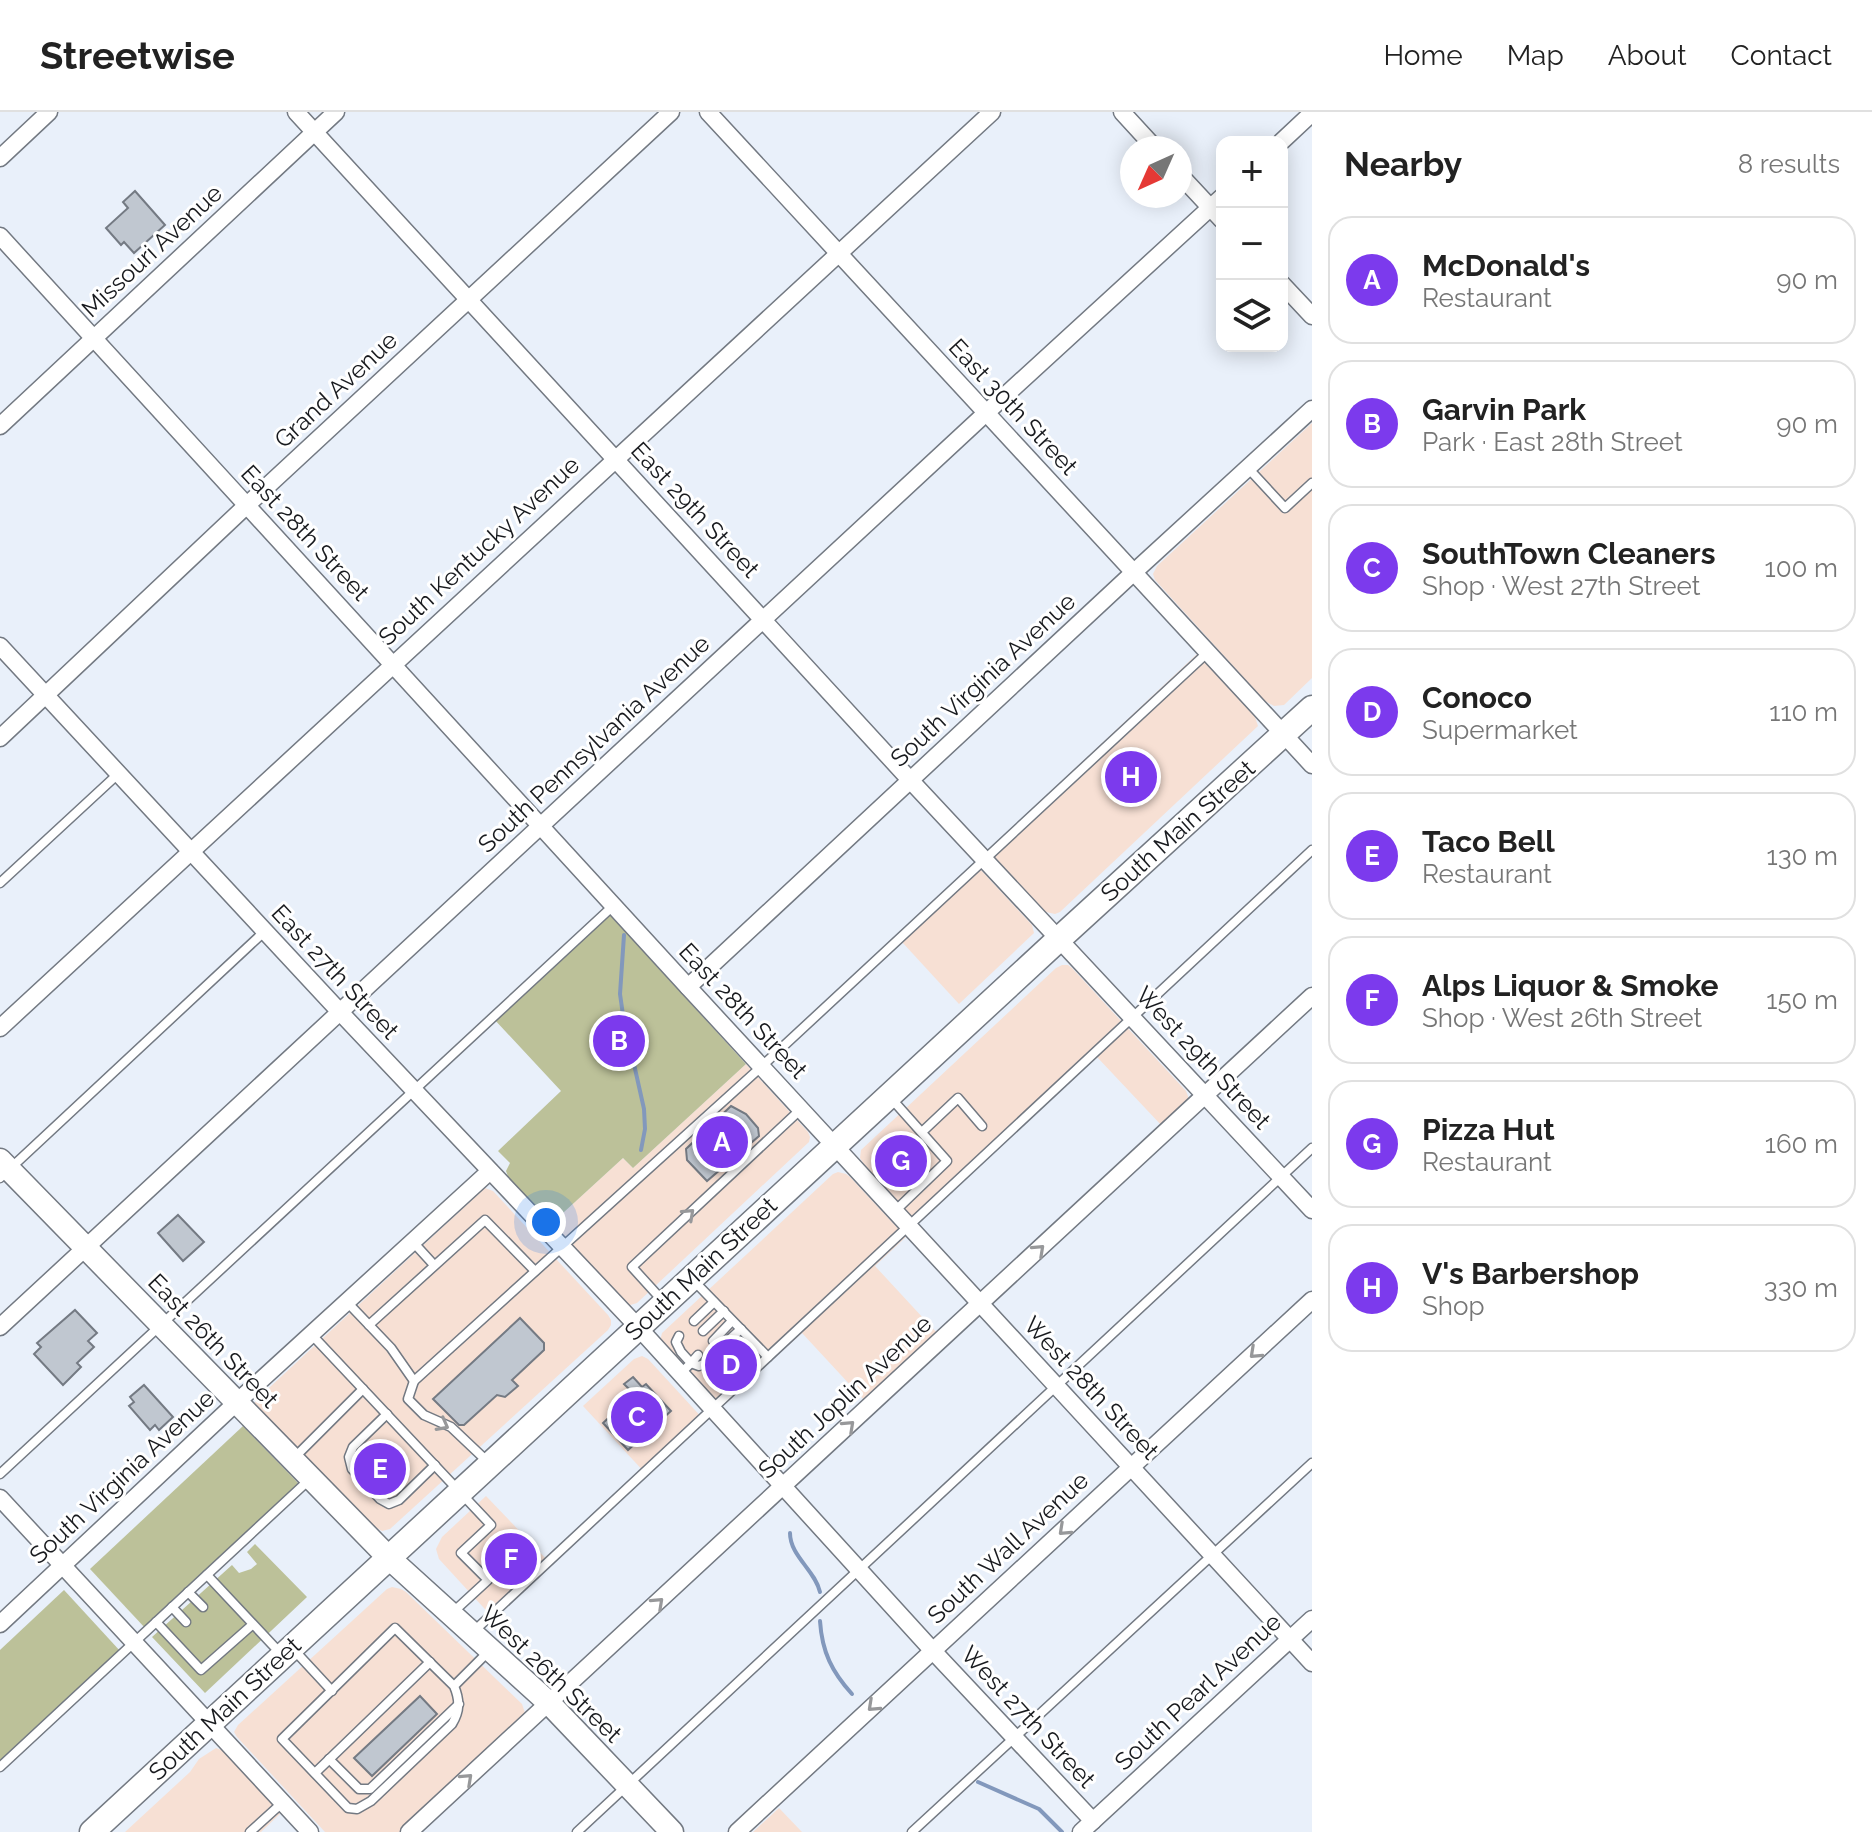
<!DOCTYPE html>
<html lang="en">
<head>
<meta charset="utf-8">
<style>
  body { margin:0; font-family:Raleway,sans-serif; background:#f2f2f2; color:#222 }
  .controls { position:absolute; right:24px; top:24px; display:grid; overflow:hidden; border-radius:16px; box-shadow:0 4px 20px #0003 }
  .controls button { width:72px; height:72px; display:grid; place-items:center; padding:0; border:0; border-bottom:2px solid #e0e0e0; background:#fff; color:#222; font:40px sans-serif }
  .compass { position:absolute; left:1120px; top:24px; width:72px; height:72px; border-radius:50%; background:#fff; box-shadow:0 4px 20px #0003; rotate:225deg }
  .you { position:absolute; left:546px; top:1110px; width:28px; height:28px; margin:-20px; border:6px solid #fff; border-radius:50%; background:#1a73e8; box-shadow:0 0 0 12px #1a73e833 }
  .badge { display:grid; place-items:center; width:52px; height:52px; border-radius:50%; background:#7c3aed; color:#fff; font-size:26px; font-weight:700 }
  .pin { position:absolute; translate:-50% -50%; border:4px solid #fff; box-shadow:0 2px 8px #0006 }
  .list { margin:0; padding:0; list-style:none }
  h2 { display:flex; justify-content:space-between; align-items:center; height:104px; margin:0; padding:0 32px; font-size:34px }
  h2 small { font-size:26px; font-weight:400; color:#767676 }
  .list li { display:grid; grid-template-columns:52px 1fr auto; gap:24px; align-items:center; box-sizing:border-box; height:128px; margin:0 16px 16px; padding:0 16px; border:2px solid #e0e0e0; border-radius:24px }
  .list b { display:block; font-size:30px; white-space:nowrap }
  .list p { margin:0; font-size:26px; white-space:nowrap; color:#767676 }
  .list em { font-size:26px; font-style:normal; color:#767676 }
  .icon { flex:none; width:44px; height:44px; fill:none; stroke:currentColor; stroke-width:2; stroke-linecap:round; stroke-linejoin:round }
  .map { position:relative; flex:none; width:1312px; height:1720px; overflow:hidden }
  header { display:flex; align-items:center; gap:48px; box-sizing:border-box; height:112px; padding:0 40px; background:#fff; border-bottom:2px solid #e0e0e0 }
  header strong { font-size:38px }
  nav { display:flex; gap:44px; margin-inline-start:auto; font-size:28px }
  main { display:flex }
  aside { flex:1; background:#fff }
  .map>svg:first-child { display:block }
  .commercial { fill:#f7e0d4 }
  .green { fill:#bcc199 }
  .lines { fill:none; stroke-linecap:round; stroke-linejoin:round }
  .stream { stroke:#8298bc; stroke-width:4 }
  .building { fill:#c0c7d0; stroke:#747a83; stroke-width:2 }
  .lane-casing { stroke:#737982; stroke-width:11 }
  .street-casing { stroke:#737982; stroke-width:19 }
  .secondary-casing { stroke:#737982; stroke-width:25 }
  .primary-casing { stroke:#737982; stroke-width:27 }
  .lane { stroke:#fff; stroke-width:8 }
  .street { stroke:#fff; stroke-width:16 }
  .secondary { stroke:#fff; stroke-width:22 }
  .primary { stroke:#fff; stroke-width:24 }
  .oneway { stroke:#97989a }
  .labels { text-anchor:middle; stroke-width:6; stroke-linejoin:round; paint-order:stroke }
  .street-label { font-size:24px; fill:#181a1e; stroke:#fff }
</style>
</head>
<body>
<header>
<strong>Streetwise</strong>
<nav><a>Home</a><a>Map</a><a>About</a><a>Contact</a></nav>
</header>
<main>
<div class="map">
<svg width="1312" height="1720" viewBox="0 0 1312 1720">
  <rect width="100%" height="100%" fill="#e9f0fa"/>
  <!-- commercial -->
  <g class="commercial">
    <polygon points="1312,311 1312,566 1284,593 1274,594 1265,589 1155,468 1153,462 1157,454"/>
    <polygon points="1197,542 1255,605 1258,614 1060,800 1055,802 1046,800 988,738"/>
    <polygon points="980,757 1032,813 1034,821 959,892 902,830"/>
    <polygon points="1062,853 1068,853 1072,856 1186,979 1189,987 1162,1014 1097,945 917,1110 863,1051 860,1046 861,1038 1056,856"/>
    <polygon points="746,952 808,1020 810,1025 809,1030 637,1191 627,1194 551,1112 623,1046 633,1056"/>
    <polygon points="838,1060 846,1062 850,1065 906,1125 875,1154 937,1221 865,1289 802,1221 719,1296 660,1229 662,1221 833,1062"/>
    <polygon points="485,1076 493,1079 608,1203 611,1208 611,1213 608,1218 390,1417 382,1419 375,1415 258,1300 255,1296 254,1292 257,1287"/>
    <polygon points="642,1244 648,1247 705,1309 647,1363 583,1294 634,1247"/>
    <polygon points="486,1384 552,1453 494,1507 439,1447 436,1437 442,1425"/>
    <polygon points="392,1475 401,1477 406,1480 522,1592 525,1601 521,1609 399,1720 325,1720 237,1625 234,1620 238,1613 387,1477"/>
    <polygon points="216,1636 224,1639 281,1701 261,1720 125,1720 190,1660 199,1647"/>
    <polygon points="779,1696 802,1720 753,1720"/>
  </g>
  <!-- green -->
  <g class="green">
    <polygon points="608,801 746,952 633,1056 623,1046 551,1112 509,1067 506,1059 510,1051 498,1039 561,979 493,906"/>
    <polygon points="243,1314 300,1373 146,1517 90,1457"/>
    <polygon points="255,1432 307,1485 205,1581 152,1525 232,1453 239,1461 251,1457 257,1452 247,1440"/>
    <polygon points="64,1478 121,1540 0,1652 0,1538"/>
  </g>
  <g class="lines">
    <!-- stream -->
    <g class="stream">
      <polyline points="624,823 620,882 623,903 644,997 645,1017 641,1038"/>
      <path d="M790,1421C790,1444 815,1458 820,1480"/>
      <path d="M820,1509C822,1540 832,1560 852,1582"/>
      <polyline points="978,1670 1039,1697 1062,1720"/>
    </g>
  </g>
  <!-- building -->
  <g class="building">
    <polygon points="135,79 165,113 134,141 124,130 121,133 106,116 128,96 123,90"/>
    <polygon points="1122,638 1158,676 1140,692 1105,654"/>
    <polygon points="731,994 746,1002 758,1016 759,1024 707,1069 687,1048 686,1037"/>
    <polygon points="893,1027 901,1035 906,1030 928,1054 905,1076 875,1043"/>
    <polygon points="178,1103 204,1130 183,1149 158,1121"/>
    <polygon points="75,1198 97,1221 88,1229 94,1235 77,1251 81,1255 63,1273 34,1242 41,1235 37,1231"/>
    <polygon points="520,1206 544,1231 544,1238 512,1268 518,1274 505,1285 497,1283 464,1313 459,1313 433,1287"/>
    <polygon points="738,1231 754,1247 724,1276 708,1260"/>
    <polygon points="633,1265 642,1275 646,1272 671,1299 628,1338 603,1311 634,1282 624,1272"/>
    <polygon points="144,1273 173,1305 159,1318 155,1313 150,1318 129,1294 134,1290 130,1285"/>
    <polygon points="376,1334 402,1364 385,1380 358,1351"/>
    <polygon points="515,1422 536,1445 507,1472 485,1449"/>
    <polygon points="420,1584 437,1602 372,1664 354,1646"/>
  </g>
  <g class="lines">
    <!-- lane casing -->
    <g class="lane-casing">
      <g id="lane">
        <polyline points="1248,356 1285,396 1312,371"/>
        <polyline points="0,771 118,662"/>
        <polyline points="890,985 947,1049 895,1099"/>
        <polyline points="922,1020 958,986 982,1014"/>
        <polyline points="0,1066 265,819"/>
        <polyline points="413,1130 434,1153"/>
        <polyline points="693,1168 768,1245"/>
        <polyline points="662,1188 632,1155 800,998"/>
        <polyline points="347,1190 391,1236 414,1269 761,955 1207,541"/>
        <polyline points="694,1209 714,1190"/>
        <polyline points="369,1213 485,1108 535,1159"/>
        <polyline points="703,1219 724,1199"/>
        <polyline points="312,1223 491,1413 461,1441 488,1468 451,1502"/>
        <polyline points="679,1224 676,1230 681,1240 691,1251 681,1261"/>
        <polyline points="713,1229 732,1209"/>
        <polyline points="720,1236 741,1217"/>
        <polyline points="698,1243 691,1251 699,1254 706,1251"/>
        <polyline points="414,1269 408,1287 424,1303 451,1315 489,1351"/>
        <polyline points="387,1302 353,1335 349,1345 352,1357 380,1387 389,1392 399,1388 435,1353"/>
        <polyline points="293,1347 363,1277"/>
        <polyline points="0,1362 613,794"/>
        <polyline points="207,1463 282,1543"/>
        <polyline points="188,1480 203,1495"/>
        <polyline points="172,1495 186,1510"/>
        <polyline points="156,1510 201,1558 252,1513"/>
        <polyline points="473,1520 1312,738"/>
        <polyline points="294,1538 332,1579"/>
        <path d="M454,1574L395,1516L282,1627L348,1696L357,1697L371,1689L452,1612C460,1599 460,1588 454,1574L490,1538"/>
        <polyline points="329,1647 359,1677 370,1677 459,1592"/>
        <polyline points="0,1655 310,1367"/>
        <polyline points="315,1661 430,1550"/>
        <polyline points="250,1720 282,1691"/>
        <polyline points="577,1720 1312,1036"/>
        <polyline points="912,1720 1312,1351"/>
      </g>
    </g>
    <!-- street casing -->
    <g class="street-casing">
      <g id="street">
        <polyline points="296,0 911,669 1312,1098"/>
        <polyline points="708,0 1312,653"/>
        <polyline points="1122,0 1155,36"/>
        <polyline points="1281,30 1312,1"/>
        <polyline points="0,46 49,0"/>
        <polyline points="1180,63 1222,108"/>
        <polyline points="0,124 688,875 1312,1551"/>
        <polyline points="1282,172 1312,204"/>
        <polyline points="0,314 336,0"/>
        <polyline points="0,534 340,900 638,1215 933,1539 1093,1709"/>
        <polyline points="0,626 247,393 671,0"/>
        <polyline points="688,875 1133,461 1312,297"/>
        <polyline points="0,916 992,0"/>
        <polyline points="0,1215 986,301 1222,85"/>
        <polyline points="0,1386 310,1720"/>
        <polyline points="0,1512 237,1290 490,1059"/>
        <polyline points="409,1720 1312,884"/>
        <polyline points="737,1720 1312,1188"/>
        <polyline points="1081,1720 1312,1507"/>
      </g>
    </g>
    <!-- secondary casing -->
    <g class="secondary-casing">
      <polyline id="secondary" points="0,1048 389,1446 549,1591 672,1720"/>
    </g>
    <!-- primary casing -->
    <g class="primary-casing">
      <polyline id="primary" points="92,1720 1059,827 1312,596"/>
    </g>
    <!-- lane -->
    <use href="#lane" class="lane"/>
    <!-- street -->
    <use href="#street" class="street"/>
    <!-- secondary -->
    <use href="#secondary" class="secondary"/>
    <!-- primary -->
    <use href="#primary" class="primary"/>
  </g>
  <!-- one-way arrows -->
  <defs><path id="oneway-chevron" d="M-2-3.5L2.5 0L-2 3.5" fill="none" stroke-width="1.6" stroke-linecap="round" stroke-linejoin="round" transform="scale(2)"/></defs>
  <g class="oneway">
    <use href="#oneway-chevron" transform="translate(689 1102) rotate(-43)"/>
    <use href="#oneway-chevron" transform="translate(1039 1138) rotate(-43)"/>
    <use href="#oneway-chevron" transform="translate(1255 1241) rotate(137)"/>
    <use href="#oneway-chevron" transform="translate(443 1313) rotate(28)"/>
    <use href="#oneway-chevron" transform="translate(849 1314) rotate(-43)"/>
    <use href="#oneway-chevron" transform="translate(1064 1418) rotate(137)"/>
    <use href="#oneway-chevron" transform="translate(658 1491) rotate(-43)"/>
    <use href="#oneway-chevron" transform="translate(873 1594) rotate(137)"/>
    <use href="#oneway-chevron" transform="translate(467 1667) rotate(-43)"/>
  </g>
  <g class="labels">
    <!-- street labels -->
    <g class="street-label">
      <text transform="translate(152 139) rotate(-43)" y="8">Missouri Avenue</text>
      <text transform="translate(336 278) rotate(-43)" y="8">Grand Avenue</text>
      <text transform="translate(1013 295) rotate(47)" y="8">East 30th Street</text>
      <text transform="translate(695 398) rotate(47)" y="8">East 29th Street</text>
      <text transform="translate(305 421) rotate(47)" y="8">East 28th Street</text>
      <text transform="translate(479 439) rotate(-43)" y="8">South Kentucky Avenue</text>
      <text transform="translate(983 568) rotate(-43)" y="8">South Virginia Avenue</text>
      <text transform="translate(594 632) rotate(-43)" y="8">South Pennsylvania Avenue</text>
      <text transform="translate(1178 719) rotate(-42)" y="8">South Main Street</text>
      <text transform="translate(335 860) rotate(47)" y="8">East 27th Street</text>
      <text transform="translate(743 899) rotate(47)" y="8">East 28th Street</text>
      <text transform="translate(1203 946) rotate(47)" y="8">West 29th Street</text>
      <text transform="translate(701 1157) rotate(-43)" y="8">South Main Street</text>
      <text transform="translate(213 1229) rotate(46)" y="8">East 26th Street</text>
      <text transform="translate(1091 1276) rotate(47)" y="8">West 28th Street</text>
      <text transform="translate(845 1285) rotate(-43)" y="8">South Joplin Avenue</text>
      <text transform="translate(122 1365) rotate(-43)" y="8">South Virginia Avenue</text>
      <text transform="translate(1008 1436) rotate(-43)" y="8">South Wall Avenue</text>
      <text transform="translate(551 1562) rotate(44)" y="8">West 26th Street</text>
      <text transform="translate(1198 1580) rotate(-43)" y="8">South Pearl Avenue</text>
      <text transform="translate(225 1597) rotate(-43)" y="8">South Main Street</text>
      <text transform="translate(1028 1605) rotate(47)" y="8">West 27th Street</text>
    </g>
  </g>
</svg>
<div class="controls">
<button>+</button>
<button>−</button>
<button><svg class="icon" aria-label="layers" viewBox="0 0 24 24"><path d="M12 4l9 5-9 5-9-5zM3 14l9 5 9-5"/></svg></button>
</div>
<svg class="compass" viewBox="-18 -18 36 36"><path d="M0-13l5 13h-10z" fill="#e53935"/><path d="M0 13l5-13h-10z" fill="#767676"/></svg>
<div class="you"></div>
<div class="pin badge" style="left:722px;top:1030px">A</div>
<div class="pin badge" style="left:619px;top:929px">B</div>
<div class="pin badge" style="left:637px;top:1305px">C</div>
<div class="pin badge" style="left:731px;top:1253px">D</div>
<div class="pin badge" style="left:380px;top:1357px">E</div>
<div class="pin badge" style="left:511px;top:1447px">F</div>
<div class="pin badge" style="left:901px;top:1049px">G</div>
<div class="pin badge" style="left:1131px;top:665px">H</div>
</div>
<aside>
<h2>Nearby<small>8 results</small></h2>
<ul class="list">
<li><span class="badge">A</span><div><b>McDonald's</b><p>Restaurant</p></div><em>90 m</em></li>
<li><span class="badge">B</span><div><b>Garvin Park</b><p>Park · East 28th Street</p></div><em>90 m</em></li>
<li><span class="badge">C</span><div><b>SouthTown Cleaners</b><p>Shop · West 27th Street</p></div><em>100 m</em></li>
<li><span class="badge">D</span><div><b>Conoco</b><p>Supermarket</p></div><em>110 m</em></li>
<li><span class="badge">E</span><div><b>Taco Bell</b><p>Restaurant</p></div><em>130 m</em></li>
<li><span class="badge">F</span><div><b>Alps Liquor &amp; Smoke</b><p>Shop · West 26th Street</p></div><em>150 m</em></li>
<li><span class="badge">G</span><div><b>Pizza Hut</b><p>Restaurant</p></div><em>160 m</em></li>
<li><span class="badge">H</span><div><b>V's Barbershop</b><p>Shop</p></div><em>330 m</em></li>
</ul>
</aside>
</main>
</body>
</html>
